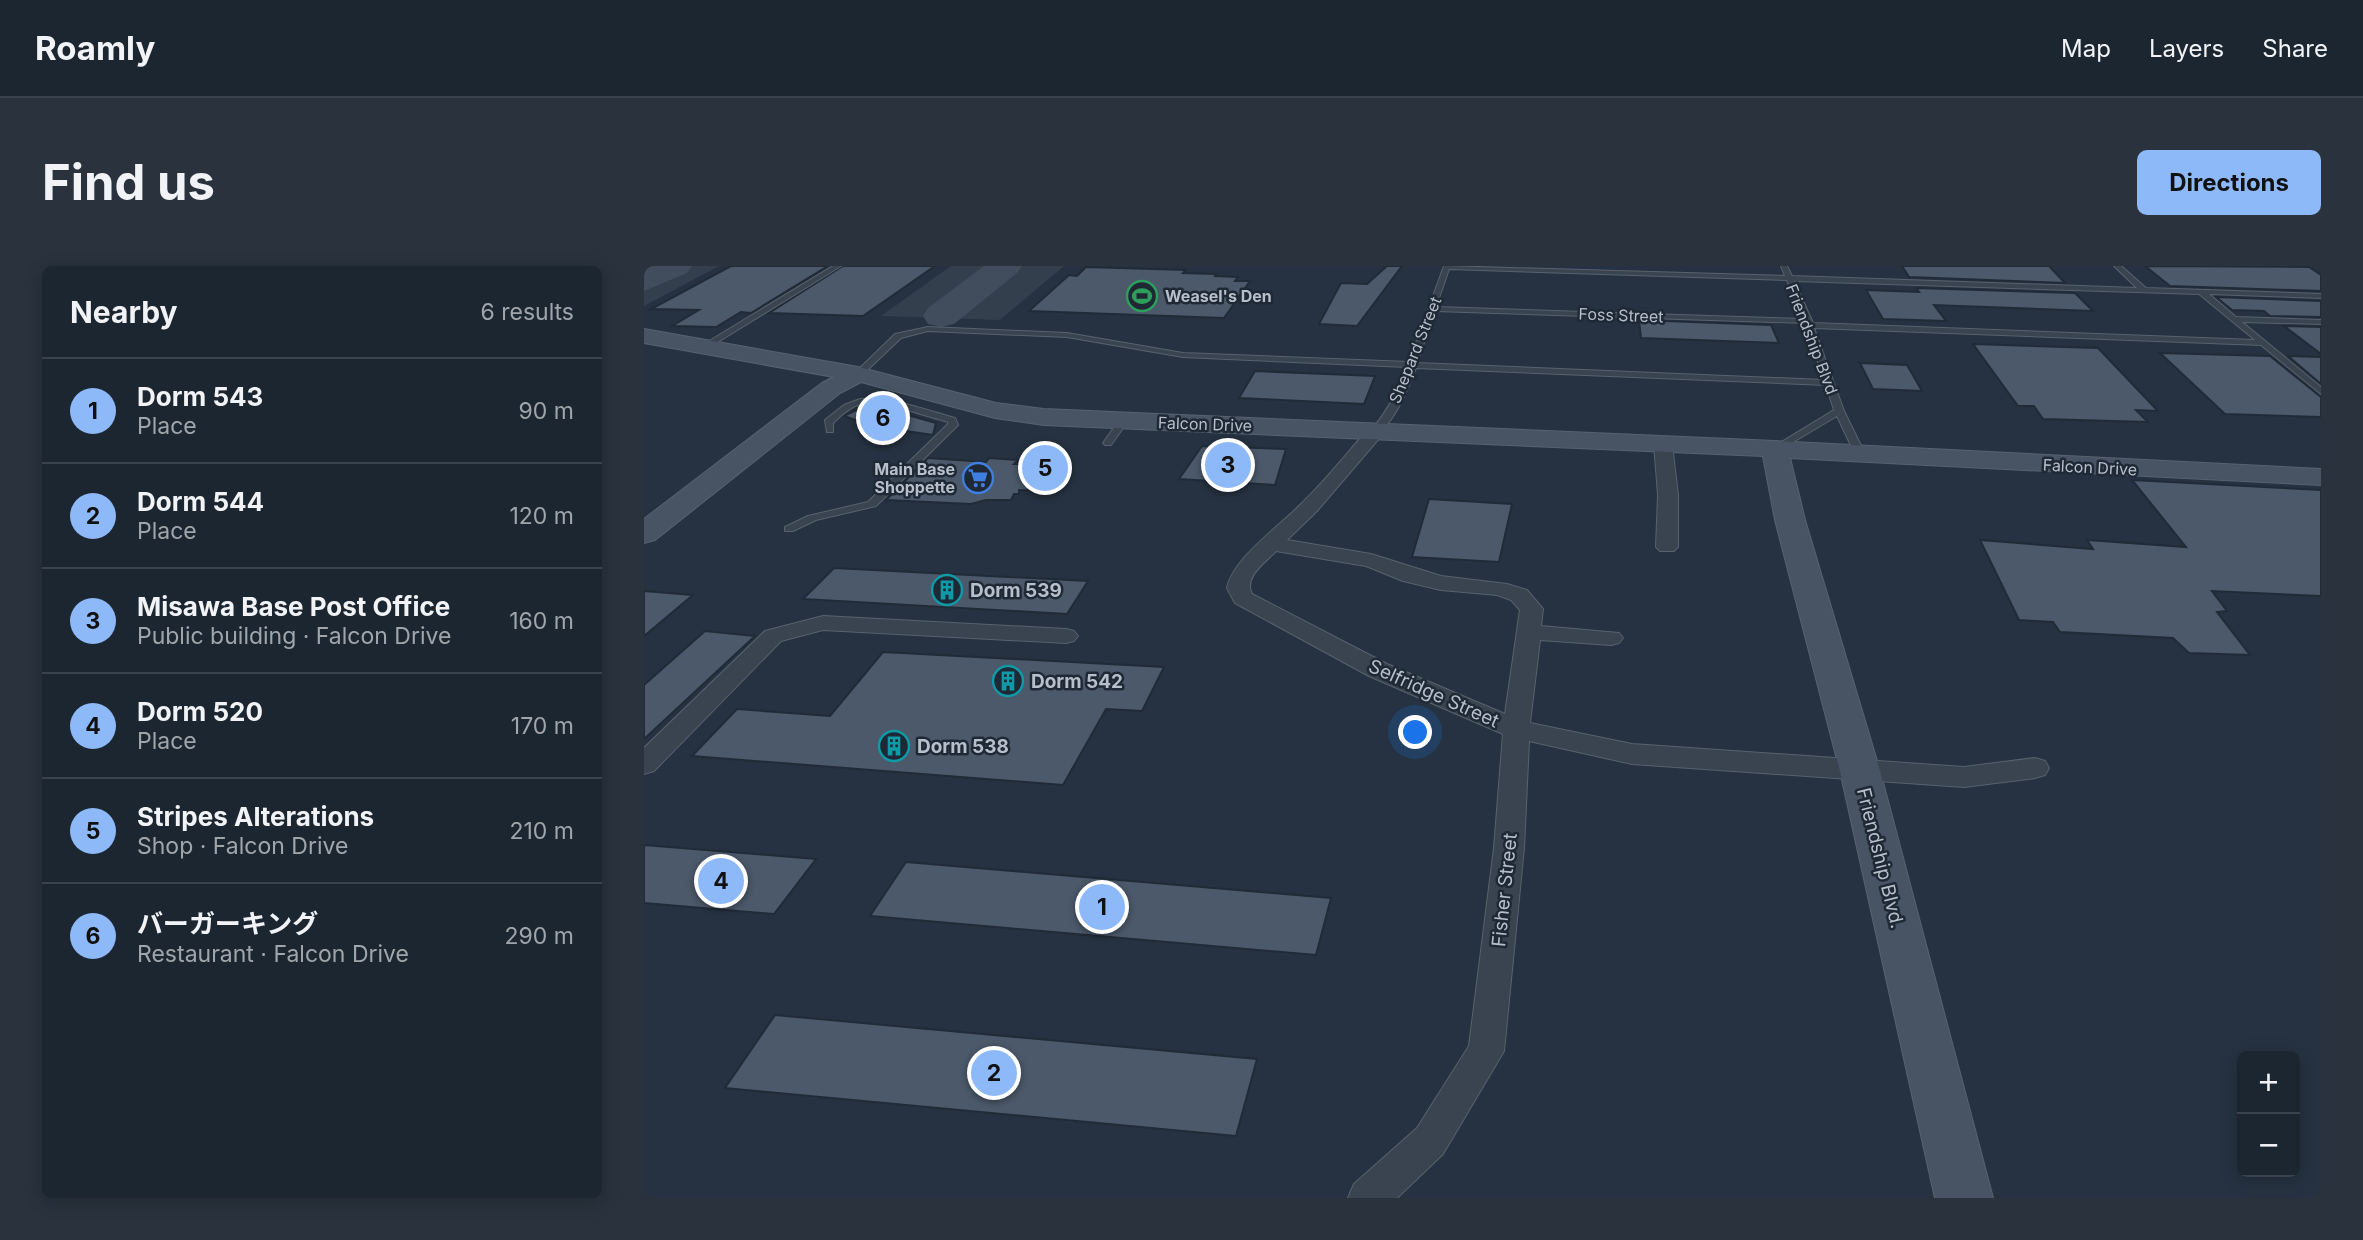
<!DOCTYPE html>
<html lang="en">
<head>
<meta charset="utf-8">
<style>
  body { margin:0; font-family:Inter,"Noto Sans JP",sans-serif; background:#29323d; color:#f1f3f6 }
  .controls { position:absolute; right:21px; bottom:21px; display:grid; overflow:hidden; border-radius:10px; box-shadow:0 4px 18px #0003 }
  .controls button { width:63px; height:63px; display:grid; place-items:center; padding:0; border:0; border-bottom:2px solid #3a434d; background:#1c2631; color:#f1f3f6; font:35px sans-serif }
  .you { position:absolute; left:772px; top:467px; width:24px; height:24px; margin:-18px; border:5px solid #fff; border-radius:50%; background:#1a73e8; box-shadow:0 0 0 10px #1a73e833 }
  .badge { display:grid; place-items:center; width:46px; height:46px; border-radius:50%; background:#8eb9f8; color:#111; font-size:23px; font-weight:700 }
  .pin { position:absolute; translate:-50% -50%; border:4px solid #fff; box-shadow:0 2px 7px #0006 }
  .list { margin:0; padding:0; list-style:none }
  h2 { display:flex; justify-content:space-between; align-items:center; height:91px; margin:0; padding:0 28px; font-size:30px }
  h2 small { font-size:23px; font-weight:400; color:#a0a5ab }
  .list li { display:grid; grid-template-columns:46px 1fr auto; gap:21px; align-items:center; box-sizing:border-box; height:105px; padding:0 28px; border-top:2px solid #3a434d }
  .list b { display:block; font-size:26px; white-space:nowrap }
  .list p { margin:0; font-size:23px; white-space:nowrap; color:#a0a5ab }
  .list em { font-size:23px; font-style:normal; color:#a0a5ab }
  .map { position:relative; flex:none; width:1677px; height:932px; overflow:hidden; border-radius:10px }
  header { display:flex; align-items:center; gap:42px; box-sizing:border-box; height:98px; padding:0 35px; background:#1c2631; border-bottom:2px solid #3a434d }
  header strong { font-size:33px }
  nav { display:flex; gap:38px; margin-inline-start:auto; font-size:24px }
  .intro { display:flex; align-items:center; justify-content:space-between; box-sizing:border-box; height:168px; padding:0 42px }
  h1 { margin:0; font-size:49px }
  .button { padding:18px 32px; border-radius:10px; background:#8eb9f8; color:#111; font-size:24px; font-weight:700 }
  main { display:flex; gap:42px; padding:0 42px }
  aside { flex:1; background:#1c2631; border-radius:10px; box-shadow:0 4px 18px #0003 }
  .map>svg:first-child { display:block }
  .airport { fill:#343f4e }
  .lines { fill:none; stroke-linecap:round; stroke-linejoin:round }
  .taxiway { fill:#414d5c; fill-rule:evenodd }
  .building { fill:#4c596a; stroke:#212b38; stroke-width:2 }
  .lane-casing { stroke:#58626e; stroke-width:2 }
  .street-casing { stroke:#58626e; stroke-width:2 }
  .secondary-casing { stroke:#58626e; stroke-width:2 }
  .lane { fill:#3a4451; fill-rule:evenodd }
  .street { fill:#3a4451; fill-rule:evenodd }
  .secondary { fill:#485364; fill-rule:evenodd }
  .labels { text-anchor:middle; stroke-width:5; stroke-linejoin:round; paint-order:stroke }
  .far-poi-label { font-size:16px; font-weight:bold; fill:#b7bfcb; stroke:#1f2936; text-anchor:start }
  .far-street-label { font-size:16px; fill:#b7bfcb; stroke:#1f2936 }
  .poi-label { font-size:19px; font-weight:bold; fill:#b7bfcb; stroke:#1f2936; text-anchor:start }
  .street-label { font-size:19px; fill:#b7bfcb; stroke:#1f2936 }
</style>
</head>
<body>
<header>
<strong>Roamly</strong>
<nav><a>Map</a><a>Layers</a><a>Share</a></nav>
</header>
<div class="intro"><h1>Find us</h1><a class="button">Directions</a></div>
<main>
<aside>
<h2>Nearby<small>6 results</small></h2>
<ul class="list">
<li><span class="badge">1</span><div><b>Dorm 543</b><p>Place</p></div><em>90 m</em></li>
<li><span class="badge">2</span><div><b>Dorm 544</b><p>Place</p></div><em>120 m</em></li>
<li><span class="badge">3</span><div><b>Misawa Base Post Office</b><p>Public building · Falcon Drive</p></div><em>160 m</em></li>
<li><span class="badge">4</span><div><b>Dorm 520</b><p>Place</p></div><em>170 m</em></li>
<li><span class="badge">5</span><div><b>Stripes Alterations</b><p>Shop · Falcon Drive</p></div><em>210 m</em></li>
<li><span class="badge">6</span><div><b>バーガーキング</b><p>Restaurant · Falcon Drive</p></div><em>290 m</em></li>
</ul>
</aside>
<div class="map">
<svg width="1677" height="932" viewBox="0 0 1677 932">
  <rect width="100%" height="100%" fill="#263241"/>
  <!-- airport -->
  <g class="airport">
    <polygon points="0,0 75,0 0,40"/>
    <polygon points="307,0 420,0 356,54 237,50"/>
  </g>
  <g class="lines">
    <!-- taxiway -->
    <g class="taxiway">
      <polygon points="4,0 48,0 43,7 0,25 0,2"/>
      <polygon points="340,0 378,0 373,7 310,58 297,61 284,58 279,50 284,42"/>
    </g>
  </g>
  <!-- building -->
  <g class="building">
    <polygon points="87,0 184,0 107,47 97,46 72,61 28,60 55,44 7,43"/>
    <polygon points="199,0 291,0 219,50 125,47"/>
    <polygon points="743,0 758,0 713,60 675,58 697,17 723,18"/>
    <polygon points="1258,0 1405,0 1421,17 1265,11"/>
    <polygon points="1501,0 1665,1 1677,9 1677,25 1526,20"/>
    <polygon points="442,1 542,4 539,7 572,8 571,10 594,11 591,15 606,15 580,52 385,45 425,9 433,10"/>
    <polygon points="1272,22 1431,27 1449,45 1290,39 1302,55 1239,53 1222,24 1275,26"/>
    <polygon points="1572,31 1677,35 1677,51 1626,50 1620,45 1588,44"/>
    <polygon points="995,54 1127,59 1135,77 997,72"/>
    <polygon points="1640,60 1677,61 1677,88"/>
    <polygon points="1329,78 1454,82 1514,145 1492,144 1504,156 1399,153 1390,140 1374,140"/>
    <polygon points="1516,87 1626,90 1677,131 1677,151 1581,148"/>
    <polygon points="1644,90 1677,91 1677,118"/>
    <polygon points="1216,97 1263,99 1278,125 1229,123"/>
    <polygon points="611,105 731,110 720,138 595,132"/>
    <polygon points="232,140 292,157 289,169 228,160 200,150 216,142"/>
    <polygon points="558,180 642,183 631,219 535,213"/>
    <polygon points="284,192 342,196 345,192 374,194 370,198 420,199 399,225 375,224 375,228 370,228 367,234 342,234 327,238 242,234"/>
    <polygon points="1488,214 1677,224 1677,330 1568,325 1583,345 1573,346 1606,389 1545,387 1529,372 1416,366 1409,356 1375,354 1336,274 1449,283 1443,274 1542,281"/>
    <polygon points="785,233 868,238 855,296 768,291"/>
    <polygon points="190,302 444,315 423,348 159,333"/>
    <polygon points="0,325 49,329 0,370"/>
    <polygon points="61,365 111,370 0,473 0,419"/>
    <polygon points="239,386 520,401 498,445 462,443 419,519 48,490 93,443 186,450"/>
    <polygon points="0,579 172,593 130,648 0,637"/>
    <polygon points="262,596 687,632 672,689 226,650"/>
    <polygon points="131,749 613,793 592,870 81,822"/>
  </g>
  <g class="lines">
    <!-- lane casing -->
    <g class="lane-casing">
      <g id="lane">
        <polygon points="189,0 197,0 64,82 57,80"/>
        <path d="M800,0L1141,10L1137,0H1143L1148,10L1493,22L1470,0H1477L1502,22L1677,28V32L1565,28L1592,51L1677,54V58L1598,56L1677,121V128L1617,79L1170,62L1200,145L1221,188L1216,191L1211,188L1193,150L1134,185L1126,183L1190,144L1182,119L772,102C765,121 750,158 732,168L727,165C743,145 755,125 763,101L539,91L423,71L284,65L257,72L217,110L210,108L251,68L284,61L423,67L539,87L765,96ZM805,3L1143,14L1159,53L792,41ZM1150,15L1555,28L1611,74L1169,57ZM791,45L1161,57L1180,114L773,97Z"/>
        <path d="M216,133C248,131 281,144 311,152L314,159L232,240L172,254L149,265H141V261L164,250L224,236L304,158V156C280,150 234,131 211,140C203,144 196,150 189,157V166H183L181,154L200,139Z"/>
        <polygon points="476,153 484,155 467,179 461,179 459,177"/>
      </g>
    </g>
    <!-- street casing -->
    <g class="street-casing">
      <g id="street">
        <path d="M732,160L738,161L741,165L738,169L673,245L643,274L727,288L797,310L863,318L883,324L899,343L897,360L975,367L979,372L975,377L967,379L896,374L886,457L988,478L1320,501L1391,492L1401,495L1405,502L1401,509L1391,512L1320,521L988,498L885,475L880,582L860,785L799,888L753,932H704L710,918L773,862L825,780L850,582L859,468L725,410L591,337L583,322C589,292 636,260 657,238C682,214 703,187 726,161ZM632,285L722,300L759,315L797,324L853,329L867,334L876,344L861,448L743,398L608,328C599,311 622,296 632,285Z"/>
        <polygon points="1019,173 1028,178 1034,229 1034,281 1030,285 1016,285 1012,281 1014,229 1010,178"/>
        <polygon points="179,350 422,363 430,365 434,370 430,375 422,377 179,364 137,375 10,505 0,508 0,482 121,365"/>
      </g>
    </g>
    <!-- secondary casing -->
    <g class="secondary-casing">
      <polygon id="secondary" points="0,63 214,101 352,137 400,143 1131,175 1677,203 1677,219 1146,192 1161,254 1236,505 1349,932 1291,932 1196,505 1131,254 1119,190 400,159 351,152 217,116 196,127 11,274 0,277 0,253 178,117 190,111 0,77"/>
    </g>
    <!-- lane -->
    <use href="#lane" class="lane"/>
    <!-- street -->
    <use href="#street" class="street"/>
    <!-- secondary -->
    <use href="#secondary" class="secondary"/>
  </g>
  <!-- icons -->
  <defs>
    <g id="stadium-ring" transform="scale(1.575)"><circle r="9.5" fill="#1f2936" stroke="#2e9e5b" stroke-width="1.5"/><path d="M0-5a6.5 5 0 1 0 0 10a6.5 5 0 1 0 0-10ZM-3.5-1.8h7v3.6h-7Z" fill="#2e9e5b"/></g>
    <g id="supermarket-ring" transform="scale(1.575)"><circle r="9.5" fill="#1f2936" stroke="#3f7fe0" stroke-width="1.5"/><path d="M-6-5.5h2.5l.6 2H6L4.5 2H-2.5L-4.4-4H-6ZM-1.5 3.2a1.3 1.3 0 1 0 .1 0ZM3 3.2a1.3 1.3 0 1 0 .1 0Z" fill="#3f7fe0"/></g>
    <g id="building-ring" transform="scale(1.575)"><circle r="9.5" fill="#1f2936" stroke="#0f9aa8" stroke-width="1.5"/><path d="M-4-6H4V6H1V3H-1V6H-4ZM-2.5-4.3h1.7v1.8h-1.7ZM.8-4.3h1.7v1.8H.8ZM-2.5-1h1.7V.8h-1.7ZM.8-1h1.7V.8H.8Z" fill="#0f9aa8"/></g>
  </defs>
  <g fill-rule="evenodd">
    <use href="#stadium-ring" x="498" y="30"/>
    <use href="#supermarket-ring" x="334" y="212"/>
    <use href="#building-ring" x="303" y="324"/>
    <use href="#building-ring" x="364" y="415"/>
    <use href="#building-ring" x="250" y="480"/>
  </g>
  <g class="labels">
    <!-- far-poi labels -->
    <g class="far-poi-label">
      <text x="521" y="36">Weasel's Den</text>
      <text x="311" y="209" text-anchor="end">Main Base<tspan x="311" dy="18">Shoppette</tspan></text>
    </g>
    <!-- far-street labels -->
    <g class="far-street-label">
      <text transform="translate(977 49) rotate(2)" y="6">Foss Street</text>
      <text transform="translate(1168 73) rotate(69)" y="6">Friendship Blvd</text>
      <text transform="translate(771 84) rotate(-68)" y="6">Shepard Street</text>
      <text transform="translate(561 158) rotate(2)" y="6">Falcon Drive</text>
      <text transform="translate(1446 201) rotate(3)" y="6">Falcon Drive</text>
    </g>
    <!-- poi labels -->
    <g class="poi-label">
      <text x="326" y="331">Dorm 539</text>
      <text x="387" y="422">Dorm 542</text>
      <text x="273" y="487">Dorm 538</text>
    </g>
    <!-- street labels -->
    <g class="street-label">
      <text transform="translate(790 427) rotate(24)" y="7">Selfridge Street</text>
      <text transform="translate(1237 592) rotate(76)" y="7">Friendship Blvd.</text>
      <text transform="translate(860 624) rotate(-84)" y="7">Fisher Street</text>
    </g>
  </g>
</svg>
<div class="controls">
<button>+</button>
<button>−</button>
</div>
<div class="you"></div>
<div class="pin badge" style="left:458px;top:641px">1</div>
<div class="pin badge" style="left:350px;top:807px">2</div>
<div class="pin badge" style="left:584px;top:199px">3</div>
<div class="pin badge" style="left:77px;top:615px">4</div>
<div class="pin badge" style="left:401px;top:202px">5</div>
<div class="pin badge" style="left:239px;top:152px">6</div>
</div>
</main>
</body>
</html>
